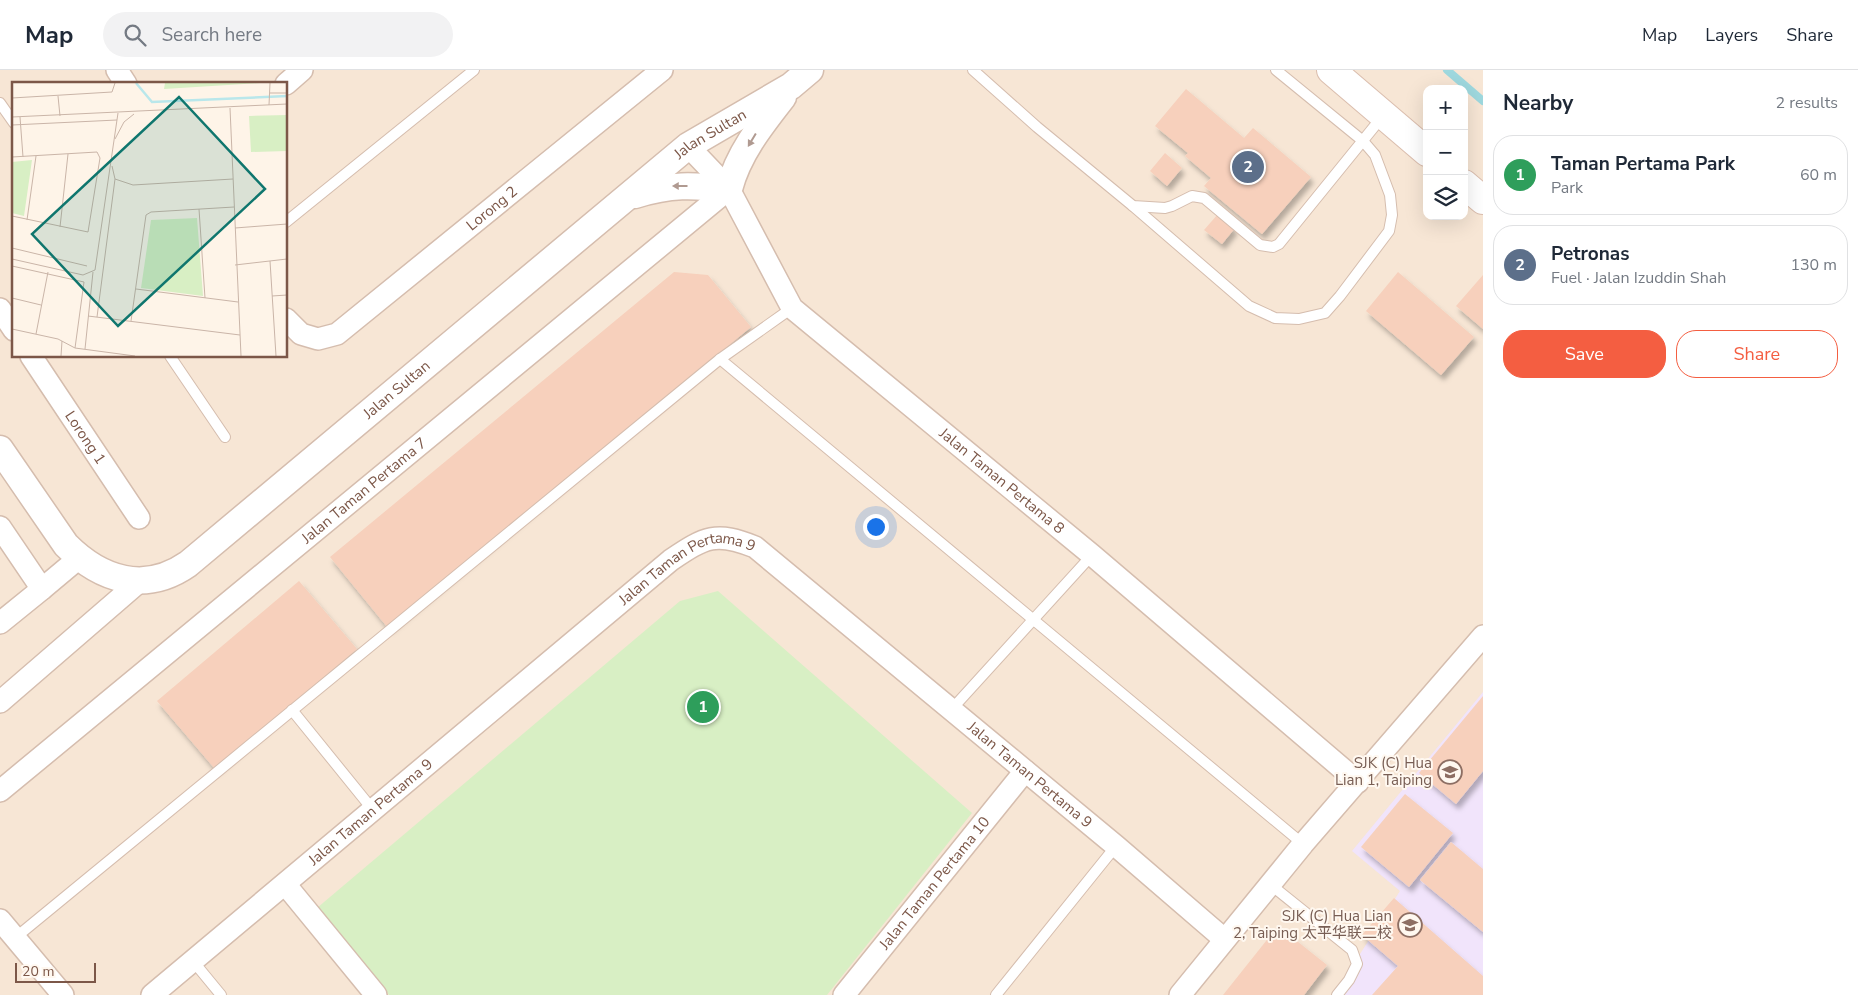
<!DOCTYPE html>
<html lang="en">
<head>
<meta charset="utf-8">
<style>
  body { margin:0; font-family:"Nunito Sans","Noto Sans SC",sans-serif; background:#f2f2f3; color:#1f2937 }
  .controls { position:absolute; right:15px; top:15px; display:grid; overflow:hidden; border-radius:10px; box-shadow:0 5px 20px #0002 }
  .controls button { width:45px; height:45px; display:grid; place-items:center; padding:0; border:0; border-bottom:1px solid #e0e1e3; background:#fff; color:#1f2937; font:25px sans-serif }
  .scale { position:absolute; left:15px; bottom:12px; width:81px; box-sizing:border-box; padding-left:5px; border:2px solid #7c5748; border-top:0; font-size:14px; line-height:18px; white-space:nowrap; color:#7c5748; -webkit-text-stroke:4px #fff8f0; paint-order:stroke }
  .you { position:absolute; left:875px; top:456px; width:18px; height:18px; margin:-12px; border:4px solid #fff; border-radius:50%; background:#1a73e8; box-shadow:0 0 0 8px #1a73e833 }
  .badge { display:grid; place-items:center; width:32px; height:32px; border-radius:50%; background:#f45e41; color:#fff; font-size:16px; font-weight:700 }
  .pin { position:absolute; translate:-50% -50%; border:2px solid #fff; box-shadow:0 1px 5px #0006 }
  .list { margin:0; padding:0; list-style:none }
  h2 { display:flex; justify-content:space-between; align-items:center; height:65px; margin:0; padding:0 20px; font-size:21px }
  h2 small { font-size:16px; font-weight:400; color:#747a83 }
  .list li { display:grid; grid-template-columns:32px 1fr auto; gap:15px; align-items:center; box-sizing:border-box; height:80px; margin:0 10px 10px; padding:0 10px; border:1px solid #e0e1e3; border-radius:20px }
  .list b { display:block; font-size:19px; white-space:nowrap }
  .list p { margin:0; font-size:16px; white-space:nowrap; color:#747a83 }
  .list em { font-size:16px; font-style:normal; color:#747a83 }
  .actions { display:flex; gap:10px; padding:15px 20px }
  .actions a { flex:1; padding:11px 0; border:1px solid #f45e41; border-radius:20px; text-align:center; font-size:18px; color:#f45e41 }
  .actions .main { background:#f45e41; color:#fff }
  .icon { flex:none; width:28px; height:28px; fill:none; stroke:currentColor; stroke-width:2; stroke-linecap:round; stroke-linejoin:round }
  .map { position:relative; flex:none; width:1483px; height:925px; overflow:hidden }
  header { display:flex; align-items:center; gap:30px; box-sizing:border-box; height:70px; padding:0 25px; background:#fff; border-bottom:1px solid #e0e1e3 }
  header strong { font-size:24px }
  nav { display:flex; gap:28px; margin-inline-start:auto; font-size:18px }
  .search { width:350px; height:45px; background:#f2f2f3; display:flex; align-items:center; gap:12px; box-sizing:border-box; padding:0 18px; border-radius:28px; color:#747a83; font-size:19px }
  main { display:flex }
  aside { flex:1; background:#fff }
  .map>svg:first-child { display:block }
  .residential { fill:#f7e6d5; fill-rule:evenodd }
  .education { fill:#f1e4fb }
  .green { fill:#d8efc4 }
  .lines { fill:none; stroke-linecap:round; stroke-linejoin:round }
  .stream { stroke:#9ed8de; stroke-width:8 }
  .building { fill:#f7d0bc; filter:url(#shadow) }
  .service-casing { stroke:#d5bdae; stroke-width:12 }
  .minor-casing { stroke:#d5bdae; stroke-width:24 }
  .tertiary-casing { stroke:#d5bdae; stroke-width:29 }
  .secondary-casing { stroke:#dbbeae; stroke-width:30 }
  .service { stroke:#fff; stroke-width:10 }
  .minor { stroke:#fff; stroke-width:21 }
  .tertiary { stroke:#fff; stroke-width:26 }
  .secondary { stroke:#fff; stroke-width:28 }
  .oneway { fill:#b09a91 }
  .labels { text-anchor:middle; stroke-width:4; stroke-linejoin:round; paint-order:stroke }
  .street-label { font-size:15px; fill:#7c5748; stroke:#fff8f0 }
  .education-label { font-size:15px; fill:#785e54; stroke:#fff8f0; text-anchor:end }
  .inset-river { fill:none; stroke:#b9e7eb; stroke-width:2.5 }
  .inset-road { fill:none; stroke:#cab5a8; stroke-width:1 }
  .view { fill:#0f766e; fill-opacity:0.15; stroke:#0f766e; stroke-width:2.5 }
  .inset-edge { fill:none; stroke:#7c5748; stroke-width:2.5 }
</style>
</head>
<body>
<header>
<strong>Map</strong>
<div class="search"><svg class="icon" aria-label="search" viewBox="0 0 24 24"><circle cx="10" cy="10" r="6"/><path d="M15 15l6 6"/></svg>Search here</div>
<nav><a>Map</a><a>Layers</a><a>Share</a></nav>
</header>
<main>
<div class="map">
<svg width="1483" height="925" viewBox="0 0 1483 925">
  <defs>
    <filter id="shadow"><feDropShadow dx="3" dy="5.5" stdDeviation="2.5" flood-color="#0004"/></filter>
  </defs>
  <rect width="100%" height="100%" fill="#fef4e8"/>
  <!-- residential -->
  <path class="residential" d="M0,0H1483V925H0ZM14,14H286V286H14ZM1427,19H1464V146H1427Z"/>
  <!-- education -->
  <polygon class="education" points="1483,622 1483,925 1334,925 1400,821 1352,781"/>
  <!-- green -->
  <polygon class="green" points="718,521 972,743 827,925 389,925 317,838 680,531"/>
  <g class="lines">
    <!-- stream -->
    <polyline class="stream" points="1447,0 1483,31"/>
  </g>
  <!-- building -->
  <g class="building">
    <polygon points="1186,19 1244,68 1253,58 1311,107 1262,164 1204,116 1211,108 1185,86 1188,83 1155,56"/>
    <polygon points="1165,83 1182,98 1167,116 1150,101"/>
    <polygon points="1218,144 1235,158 1222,174 1204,160"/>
    <polygon points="674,202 708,205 751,257 388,558 330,487"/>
    <polygon points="1398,202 1474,267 1441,305 1366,241"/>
    <polygon points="1483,205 1483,259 1456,236"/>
    <polygon points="299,511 357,579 215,699 157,631"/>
    <polygon points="1483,626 1483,701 1456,734 1419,703"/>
    <polygon points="1405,724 1453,763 1409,817 1361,777"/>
    <polygon points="1451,772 1483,799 1483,862 1420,810"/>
    <polygon points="1394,828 1483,906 1483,925 1372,925 1398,896 1362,865"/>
    <polygon points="1278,856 1327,895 1304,925 1223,925"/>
  </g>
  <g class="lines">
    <!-- service casing -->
    <g class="service-casing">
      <g id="service">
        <polyline points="973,0 1037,57 1133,136 1165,138 1172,136 1192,126 1204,128 1260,175 1273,177 1279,174 1382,47"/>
        <polyline points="0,33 14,53"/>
        <polyline points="1133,136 1249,236 1275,248 1299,249 1325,243 1340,226 1389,161 1392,145 1390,125 1375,85 1363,71 1276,0"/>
        <polyline points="286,152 474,0"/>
        <polyline points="170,286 225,367"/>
        <polyline points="720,289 1303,774"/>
        <polyline points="292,640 373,740"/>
        <polyline points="951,640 1092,485"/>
        <polyline points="1271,815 1352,880 1357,894 1349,910 1337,925"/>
        <polyline points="15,868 720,289 792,238"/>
        <polyline points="193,891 221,925"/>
        <polyline points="996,925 1116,776"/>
      </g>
    </g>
    <!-- minor casing -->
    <g class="minor-casing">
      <g id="minor">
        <polyline points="117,0 126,14"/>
        <polyline points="286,14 302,0"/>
        <path id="s1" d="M688,76L729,119L792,238L1092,485L1358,712"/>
        <polyline points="0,239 14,260"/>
        <path id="s2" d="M286,249L301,264L318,269L337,264L662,0"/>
        <path id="s3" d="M31,286L139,448"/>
        <polyline points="0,457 42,519 0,553"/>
        <polyline points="42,519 79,488"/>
        <polyline points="0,632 140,511"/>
        <path id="s4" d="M0,721L729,119"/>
        <polyline points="285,814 376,925"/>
        <polyline points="0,850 63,925"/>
        <path id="s5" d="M152,925L671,490C705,467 716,461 755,477L1116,776L1224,869"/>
        <path id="s6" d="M844,925L1025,701"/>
        <polyline points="1180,925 1303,774 1483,566"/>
      </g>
    </g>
    <!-- tertiary casing -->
    <g class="tertiary-casing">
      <g id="tertiary">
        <path d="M635,125C671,114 692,115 729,119C738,84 761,55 783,27"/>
        <path id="s7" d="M0,379L66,475C101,510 145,524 188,494L688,76L791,16L810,0"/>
      </g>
    </g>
    <!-- secondary casing -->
    <g class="secondary-casing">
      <g id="secondary">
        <polyline points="1331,0 1427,82"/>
        <polyline points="1464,114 1483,130"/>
      </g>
    </g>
    <!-- service -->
    <use href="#service" class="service"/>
    <!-- minor -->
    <use href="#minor" class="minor"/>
    <!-- tertiary -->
    <use href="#tertiary" class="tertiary"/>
    <!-- secondary -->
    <use href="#secondary" class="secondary"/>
  </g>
  <!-- one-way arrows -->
  <defs><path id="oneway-solid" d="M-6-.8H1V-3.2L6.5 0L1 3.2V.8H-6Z" transform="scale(1.25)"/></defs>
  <g class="oneway">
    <use href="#oneway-solid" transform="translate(752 70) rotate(121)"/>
    <use href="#oneway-solid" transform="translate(680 116) rotate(-180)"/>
  </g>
  <!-- icons -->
  <defs>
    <g id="school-ring" transform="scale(1.25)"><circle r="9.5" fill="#fff8f0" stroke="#8d6e63" stroke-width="1.5"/><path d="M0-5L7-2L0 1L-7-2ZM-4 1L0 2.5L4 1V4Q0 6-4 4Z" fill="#8d6e63"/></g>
  </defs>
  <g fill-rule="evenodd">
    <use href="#school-ring" x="1450" y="702"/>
    <use href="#school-ring" x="1410" y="855"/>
  </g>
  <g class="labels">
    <!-- street labels -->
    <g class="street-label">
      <text dy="5" stroke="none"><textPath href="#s7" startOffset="929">Jalan Sultan</textPath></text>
      <text dy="5" stroke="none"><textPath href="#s2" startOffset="258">Lorong 2</textPath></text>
      <text dy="5" stroke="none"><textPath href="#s7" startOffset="524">Jalan Sultan</textPath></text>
      <text dy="5" stroke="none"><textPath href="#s3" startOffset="98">Lorong 1</textPath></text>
      <text dy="5" stroke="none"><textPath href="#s1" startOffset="466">Jalan Taman Pertama 8</textPath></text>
      <text dy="5" stroke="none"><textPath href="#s4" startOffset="472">Jalan Taman Pertama 7</textPath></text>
      <text dy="5" stroke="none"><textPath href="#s5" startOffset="690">Jalan Taman Pertama 9</textPath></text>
      <text dy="5" stroke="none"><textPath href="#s5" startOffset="1125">Jalan Taman Pertama 9</textPath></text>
      <text dy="5" stroke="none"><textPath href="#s5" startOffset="285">Jalan Taman Pertama 9</textPath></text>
      <text dy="5" stroke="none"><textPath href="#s6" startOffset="144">Jalan Taman Pertama 10</textPath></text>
    </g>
    <!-- education labels -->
    <g class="education-label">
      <text x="1432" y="698">SJK (C) Hua<tspan x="1432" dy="17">Lian 1, Taiping</tspan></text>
      <text x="1392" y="851">SJK (C) Hua Lian<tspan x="1392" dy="17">2, Taiping 太平华联二校</tspan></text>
    </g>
  </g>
  <!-- overview -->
  <g transform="translate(12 12)">
    <rect width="275" height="275" fill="#fef4e8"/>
    <path d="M153,1H248L152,7ZM275,33V69L239,70L237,34ZM20,78L12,134L0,131V80ZM185,136L191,214L129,206L139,138Z" fill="#d8efc4"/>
    <path class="inset-river" d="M124,1L140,20L275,14"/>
    <path class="inset-road" d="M258,11H275M46,14L48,34M0,16L100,10L103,1M257,23L258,1M218,26L229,274M0,35L275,22M8,35L11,75M0,43L105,38M103,57L112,40L122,32M0,75L85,70L88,76L76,150L0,134M103,97L121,103L221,97M187,127L193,216M15,138L24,74M48,145L56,72M223,146L275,142M0,166L75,184M0,177L71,193L83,188L106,31M258,179L264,274M223,183L275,177M0,184L72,200L63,266M124,207L226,220M260,214L275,213M0,216L29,223M76,234L228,253M85,235L103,97L100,84M119,239L134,133L139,130L222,125M0,247L46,257L63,266L123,274M24,252L36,190M73,267L81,190M49,274L50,259"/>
    <path class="view" d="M167,15L253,107L106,244L20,152Z"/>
    <rect width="275" height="275" class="inset-edge"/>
  </g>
</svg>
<div class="controls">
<button>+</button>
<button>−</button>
<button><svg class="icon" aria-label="layers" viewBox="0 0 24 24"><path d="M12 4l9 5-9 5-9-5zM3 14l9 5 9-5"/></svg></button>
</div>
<div class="scale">20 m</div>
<div class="you"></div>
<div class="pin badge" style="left:703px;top:637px;background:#2e9e5b">1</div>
<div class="pin badge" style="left:1248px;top:97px;background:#5c6f8a">2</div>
</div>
<aside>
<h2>Nearby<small>2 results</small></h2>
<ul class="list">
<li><span class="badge" style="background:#2e9e5b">1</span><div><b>Taman Pertama Park</b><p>Park</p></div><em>60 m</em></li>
<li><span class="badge" style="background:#5c6f8a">2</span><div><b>Petronas</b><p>Fuel · Jalan Izuddin Shah</p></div><em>130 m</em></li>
</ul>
<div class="actions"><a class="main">Save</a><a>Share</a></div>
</aside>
</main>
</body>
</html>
